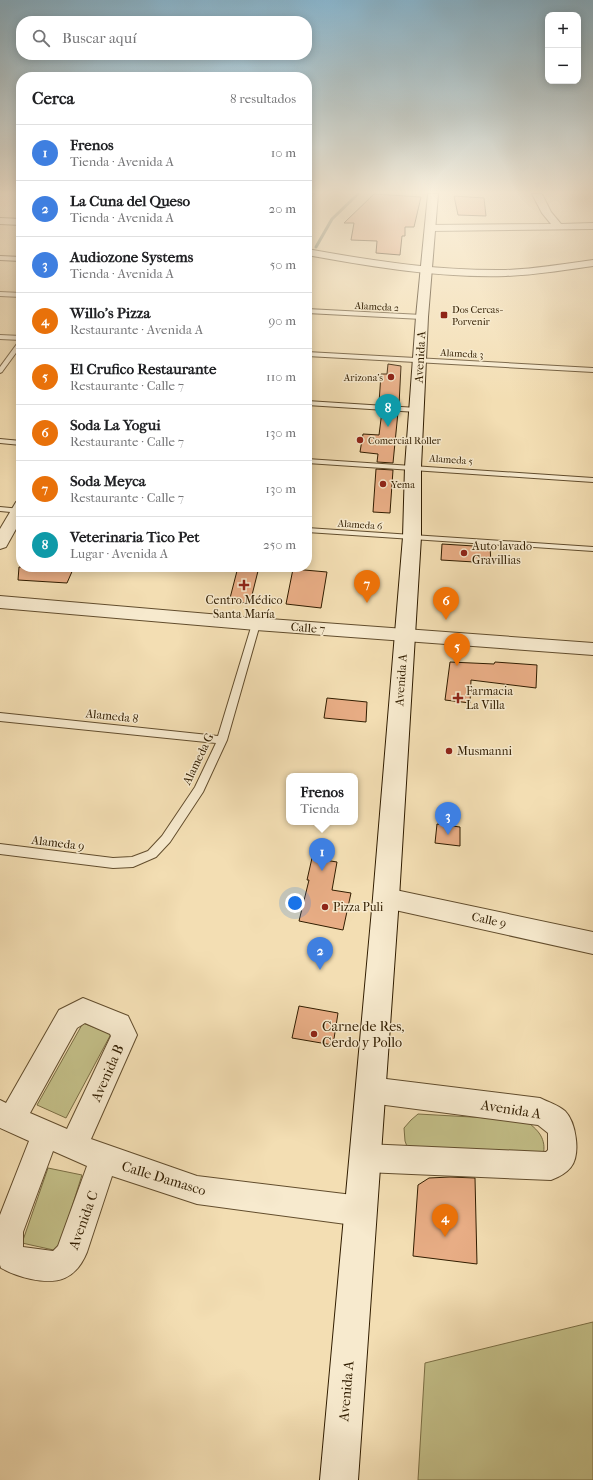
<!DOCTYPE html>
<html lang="es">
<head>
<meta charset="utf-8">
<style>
  body { margin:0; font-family:"IM FELL French Canon",serif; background:#f6f6f6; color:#202124 }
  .controls { position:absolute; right:12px; top:12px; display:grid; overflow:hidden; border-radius:8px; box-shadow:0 2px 10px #0003 }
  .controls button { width:36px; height:36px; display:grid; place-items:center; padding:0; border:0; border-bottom:1px solid #e0e0e0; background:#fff; color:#202124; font:20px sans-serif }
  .you { position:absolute; left:295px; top:903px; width:14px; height:14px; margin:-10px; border:3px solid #fff; border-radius:50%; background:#1a73e8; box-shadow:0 0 0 6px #1a73e833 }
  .badge { display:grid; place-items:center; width:26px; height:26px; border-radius:50%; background:#0f766e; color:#fff; font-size:13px; font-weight:700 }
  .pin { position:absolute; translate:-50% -33px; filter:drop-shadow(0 1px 2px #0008) }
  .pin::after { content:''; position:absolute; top:21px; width:14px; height:12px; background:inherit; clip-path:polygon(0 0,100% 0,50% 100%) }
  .popup { position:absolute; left:286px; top:773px; width:72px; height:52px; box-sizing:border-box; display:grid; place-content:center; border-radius:8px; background:#fff; filter:drop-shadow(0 1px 3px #0005); font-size:13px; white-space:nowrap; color:#757577 }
  .popup b { font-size:15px; color:#202124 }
  .popup::after { content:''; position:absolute; left:50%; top:100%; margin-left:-8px; border:8px solid transparent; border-top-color:#fff }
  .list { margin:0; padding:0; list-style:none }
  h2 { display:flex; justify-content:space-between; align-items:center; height:52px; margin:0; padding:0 16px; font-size:17px }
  h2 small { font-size:13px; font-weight:400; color:#757577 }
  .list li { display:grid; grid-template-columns:26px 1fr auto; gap:12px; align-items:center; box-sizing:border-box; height:56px; padding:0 16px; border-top:1px solid #e0e0e0 }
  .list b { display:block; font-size:15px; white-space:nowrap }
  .list p { margin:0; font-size:13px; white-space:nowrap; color:#757577 }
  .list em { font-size:13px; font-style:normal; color:#757577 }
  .icon { flex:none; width:22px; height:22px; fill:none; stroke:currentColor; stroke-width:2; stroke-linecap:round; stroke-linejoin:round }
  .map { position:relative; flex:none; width:593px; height:1480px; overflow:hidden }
  .search { position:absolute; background:#fff; box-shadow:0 2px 10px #0003; left:16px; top:16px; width:296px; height:44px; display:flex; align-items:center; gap:10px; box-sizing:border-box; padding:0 14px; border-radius:16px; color:#757577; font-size:15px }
  .panel { position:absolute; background:#fff; box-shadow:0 2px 10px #0003; left:16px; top:72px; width:296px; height:500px; border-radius:16px }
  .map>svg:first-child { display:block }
  .green { fill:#c3bf88; stroke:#7a6e44 }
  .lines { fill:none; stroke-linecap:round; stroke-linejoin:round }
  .stream { stroke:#717c67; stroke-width:3 }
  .building { fill:#e8ad85; stroke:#311d00 }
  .lane-casing { stroke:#624d2d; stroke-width:2 }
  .street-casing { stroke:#624d2d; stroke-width:2 }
  .secondary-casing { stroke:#311d00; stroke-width:2 }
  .lane { fill:#f7eace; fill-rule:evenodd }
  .street { fill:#f7eace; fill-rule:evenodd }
  .secondary { fill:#f7eace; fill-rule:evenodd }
  .poi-dot { fill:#8f2418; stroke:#f7eace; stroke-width:1.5 }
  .labels { text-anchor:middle; stroke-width:3; stroke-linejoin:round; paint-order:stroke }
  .far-street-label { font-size:10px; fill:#311d00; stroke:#f7eace }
  .far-poi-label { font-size:10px; fill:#311d00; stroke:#f7eace; text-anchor:start }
  .street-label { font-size:12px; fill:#311d00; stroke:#f7eace }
  .poi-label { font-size:12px; fill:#311d00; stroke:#f7eace; text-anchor:start }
  .near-poi-label { font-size:14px; fill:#311d00; stroke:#f7eace; text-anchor:start }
  .near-street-label { font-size:14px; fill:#311d00; stroke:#f7eace }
</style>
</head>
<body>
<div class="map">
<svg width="593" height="1480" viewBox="0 0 593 1480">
  <rect width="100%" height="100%" fill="#f3deb3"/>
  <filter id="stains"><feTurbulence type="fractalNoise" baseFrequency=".005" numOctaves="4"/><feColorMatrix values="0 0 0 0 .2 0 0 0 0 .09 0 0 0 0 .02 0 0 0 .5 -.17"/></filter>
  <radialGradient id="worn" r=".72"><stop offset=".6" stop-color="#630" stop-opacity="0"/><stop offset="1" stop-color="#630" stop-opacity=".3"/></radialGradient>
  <!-- green -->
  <g class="green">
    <polygon points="83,1023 111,1034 66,1118 37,1105"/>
    <path d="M418,1114L525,1120C538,1130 547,1138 543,1156L409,1152L405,1141L404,1128L411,1120Z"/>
    <polygon points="48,1168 82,1175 58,1251 22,1243"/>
    <polygon points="593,1322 593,1480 418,1480 425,1363"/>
  </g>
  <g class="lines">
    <!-- stream -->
    <polyline class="stream" points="316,247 332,219 358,194"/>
  </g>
  <!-- building -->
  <g class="building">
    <polygon points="374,194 421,197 414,227 405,227 405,236 402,236 400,255 376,253 377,241 351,240 354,223 344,223"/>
    <polygon points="454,196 484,198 486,216 458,215"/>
    <polygon points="388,364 401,366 399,405 379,403 381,374 387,374"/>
    <polygon points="382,411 398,412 393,463 377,462 378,454 360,452 363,434 379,435"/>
    <polygon points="376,469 393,470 390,513 373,512"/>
    <polygon points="442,544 490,547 491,563 441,560"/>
    <polygon points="19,567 74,567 67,583 18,580"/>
    <polygon points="238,567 259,567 250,603 229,602"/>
    <polygon points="293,569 327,572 321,608 286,604"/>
    <polygon points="450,662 494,664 495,662 537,665 536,688 471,680 470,703 445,700"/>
    <polygon points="327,698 367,702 366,722 324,718"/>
    <polygon points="437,824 460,827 460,846 435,843"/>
    <polygon points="312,858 337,862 332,890 351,893 343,930 299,921 309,880 307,880"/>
    <polygon points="299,1006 338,1013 333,1045 292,1038"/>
    <polygon points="450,1177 475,1178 477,1264 413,1256 418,1185 429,1178"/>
  </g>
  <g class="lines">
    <!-- lane casing -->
    <g class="lane-casing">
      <g id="lane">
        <polygon points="0,256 21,257 21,261 0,260"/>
        <polygon points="0,292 21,293 21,297 0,296"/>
        <polygon points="307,309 422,315 425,317 422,319 307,313"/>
        <polygon points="0,335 21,336 21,340 0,339"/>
        <polygon points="21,340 21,346 2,372 0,373 0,367 19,341"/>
        <polygon points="307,352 593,368 593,372 307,356"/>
        <polygon points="307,401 417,408 420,410 417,412 307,405"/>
        <polygon points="0,439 21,441 21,445 0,443"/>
        <polygon points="307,459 593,478 593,482 307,463"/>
        <polygon points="0,507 21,509 21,513 0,511"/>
        <polygon points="307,528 593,547 593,551 307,532"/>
        <polygon points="256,621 260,624 227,740 203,792 170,842 156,857 133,867 113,868 0,854 0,844 113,858 132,857 148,851 162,836 195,787 216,743 0,721 0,713 218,736 252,624"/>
      </g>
    </g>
    <!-- street casing -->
    <g class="street-casing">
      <g id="street">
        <polygon points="307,194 314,194 310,198 307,199"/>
        <polygon points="532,194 542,194 551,212 561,224 593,223 593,229 431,231 426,228 431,225 551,224 542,213"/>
        <polygon points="0,218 21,219 21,225 0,224"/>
        <path d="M307,249C373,261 439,271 506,270C535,269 564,264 593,260V266C564,270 535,275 506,276C439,278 373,267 307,255Z"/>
        <polygon points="21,500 21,520 6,547 0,549 0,529 16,502"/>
        <polygon points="0,596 256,618 593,643 593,655 256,630 0,608"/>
        <polygon points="386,888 593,932 593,954 386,908 378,905 374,898 378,891"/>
        <path d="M83,998L128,1016L137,1035L91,1139L197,1176L361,1196L371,1201L376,1211L371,1221L361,1226L197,1204L112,1176L87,1252C76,1279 58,1285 31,1279C21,1277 10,1273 1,1268L0,1265V1215L29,1141L0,1128V1100L6,1103L59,1010ZM85,1023L110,1034L111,1036L67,1129L30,1113L77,1028ZM53,1151L87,1166L58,1246L53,1251L23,1247V1232Z"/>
        <path d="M370,1077L540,1098C548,1102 558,1105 565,1111C576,1122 581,1154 571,1167C566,1173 559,1177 551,1180L365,1172L355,1168L351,1158L355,1148L365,1144L546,1152L548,1150V1133L538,1125L370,1103L361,1099L357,1090L361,1081Z"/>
      </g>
    </g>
    <!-- secondary casing -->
    <g class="secondary-casing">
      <polygon id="secondary" points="428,194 438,194 428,317 421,467 421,537 399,898 358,1480 320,1480 373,898 403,537 405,467 416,317"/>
    </g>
    <!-- lane -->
    <use href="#lane" class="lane"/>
    <!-- street -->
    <use href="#street" class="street"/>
    <!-- secondary -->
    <use href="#secondary" class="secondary"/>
  </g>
  <!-- sky -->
  <linearGradient id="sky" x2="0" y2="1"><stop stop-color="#89b7d0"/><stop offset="0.48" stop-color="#faf0dd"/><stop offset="1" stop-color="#faf0dd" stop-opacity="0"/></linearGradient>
  <rect width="593" height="401" fill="url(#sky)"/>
  <!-- markers -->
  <g class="poi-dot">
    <rect x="440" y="311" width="8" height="8" rx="2"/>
    <circle cx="391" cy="377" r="4"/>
    <circle cx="360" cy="440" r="4"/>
    <circle cx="383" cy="484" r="4"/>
    <circle cx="464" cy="553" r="4"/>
    <path d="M242 579h4v4h4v4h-4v4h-4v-4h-4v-4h4z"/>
    <path d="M456 692h4v4h4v4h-4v4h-4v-4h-4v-4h4z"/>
    <circle cx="449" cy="751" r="4"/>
    <circle cx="325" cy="907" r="4"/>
    <circle cx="314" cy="1034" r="4"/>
  </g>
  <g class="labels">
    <!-- far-street labels -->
    <g class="far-street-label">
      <text transform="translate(377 306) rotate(3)" y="4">Alameda 2</text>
      <text transform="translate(462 353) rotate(3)" y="4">Alameda 3</text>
      <text transform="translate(451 459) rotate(4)" y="4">Alameda 5</text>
      <text transform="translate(360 524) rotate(4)" y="4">Alameda 6</text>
    </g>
    <!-- far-poi labels -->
    <g class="far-poi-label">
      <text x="452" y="313">Dos Cercas-<tspan x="452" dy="12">Porvenir</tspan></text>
      <text x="383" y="381" text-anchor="end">Arizona's</text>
      <text x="368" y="444">Comercial Roller</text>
      <text x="391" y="488">Yema</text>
    </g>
    <!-- street labels -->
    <g class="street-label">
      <text transform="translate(420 357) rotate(-87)" y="4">Avenida A</text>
      <text transform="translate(308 628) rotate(4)" y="4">Calle 7</text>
      <text transform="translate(401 680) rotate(-86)" y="4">Avenida A</text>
      <text transform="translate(112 716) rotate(6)" y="4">Alameda 8</text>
      <text transform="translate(198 759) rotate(-64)" y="4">Alameda G</text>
      <text transform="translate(58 843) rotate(7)" y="4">Alameda 9</text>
      <text transform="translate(489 920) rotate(12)" y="4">Calle 9</text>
    </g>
    <!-- poi labels -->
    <g class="poi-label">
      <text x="472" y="550">Auto lavado<tspan x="472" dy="14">Gravillias</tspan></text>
      <text x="244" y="604" text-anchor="middle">Centro Médico<tspan x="244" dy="14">Santa María</tspan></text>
      <text x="466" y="695">Farmacia<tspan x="466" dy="14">La Villa</tspan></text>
      <text x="457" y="755">Musmanni</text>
      <text x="333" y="911">Pizza Puli</text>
    </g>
    <!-- near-poi labels -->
    <g class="near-poi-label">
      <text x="322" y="1031">Carne de Res,<tspan x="322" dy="16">Cerdo y Pollo</tspan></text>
    </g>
    <!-- near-street labels -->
    <g class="near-street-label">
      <text transform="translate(107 1073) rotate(-66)" y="5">Avenida B</text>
      <text transform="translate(511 1109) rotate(9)" y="5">Avenida A</text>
      <text transform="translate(164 1178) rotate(17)" y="5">Calle Damasco</text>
      <text transform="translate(83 1220) rotate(-70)" y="5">Avenida C</text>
      <text transform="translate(346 1391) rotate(-85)" y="5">Avenida A</text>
    </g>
  </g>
  <rect width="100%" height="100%" filter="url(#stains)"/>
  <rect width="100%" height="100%" fill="url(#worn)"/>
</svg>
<div class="controls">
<button>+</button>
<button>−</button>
</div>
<div class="you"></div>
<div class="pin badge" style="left:322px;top:871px;background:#3f7fe0">1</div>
<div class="popup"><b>Frenos</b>Tienda</div>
<div class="pin badge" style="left:320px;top:970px;background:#3f7fe0">2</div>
<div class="pin badge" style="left:448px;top:835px;background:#3f7fe0">3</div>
<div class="pin badge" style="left:445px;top:1237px;background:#e8710a">4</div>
<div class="pin badge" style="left:457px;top:666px;background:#e8710a">5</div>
<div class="pin badge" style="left:446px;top:620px;background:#e8710a">6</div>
<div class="pin badge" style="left:367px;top:603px;background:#e8710a">7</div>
<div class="pin badge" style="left:388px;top:427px;background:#0f9aa8">8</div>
<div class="search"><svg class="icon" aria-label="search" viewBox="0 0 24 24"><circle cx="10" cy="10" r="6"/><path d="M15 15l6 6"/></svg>Buscar aquí</div>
<section class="panel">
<h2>Cerca<small>8 resultados</small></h2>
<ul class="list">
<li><span class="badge" style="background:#3f7fe0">1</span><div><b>Frenos</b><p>Tienda · Avenida A</p></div><em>10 m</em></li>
<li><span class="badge" style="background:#3f7fe0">2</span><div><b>La Cuna del Queso</b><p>Tienda · Avenida A</p></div><em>20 m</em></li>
<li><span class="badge" style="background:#3f7fe0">3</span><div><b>Audiozone Systems</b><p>Tienda · Avenida A</p></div><em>50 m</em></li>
<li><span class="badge" style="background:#e8710a">4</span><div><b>Willo's Pizza</b><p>Restaurante · Avenida A</p></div><em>90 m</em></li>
<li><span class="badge" style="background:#e8710a">5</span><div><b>El Crufico Restaurante</b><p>Restaurante · Calle 7</p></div><em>110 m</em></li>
<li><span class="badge" style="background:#e8710a">6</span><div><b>Soda La Yogui</b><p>Restaurante · Calle 7</p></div><em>130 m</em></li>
<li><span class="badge" style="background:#e8710a">7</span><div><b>Soda Meyca</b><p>Restaurante · Calle 7</p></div><em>130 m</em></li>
<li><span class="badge" style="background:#0f9aa8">8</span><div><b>Veterinaria Tico Pet</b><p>Lugar · Avenida A</p></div><em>250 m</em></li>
</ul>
</section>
</div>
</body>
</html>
